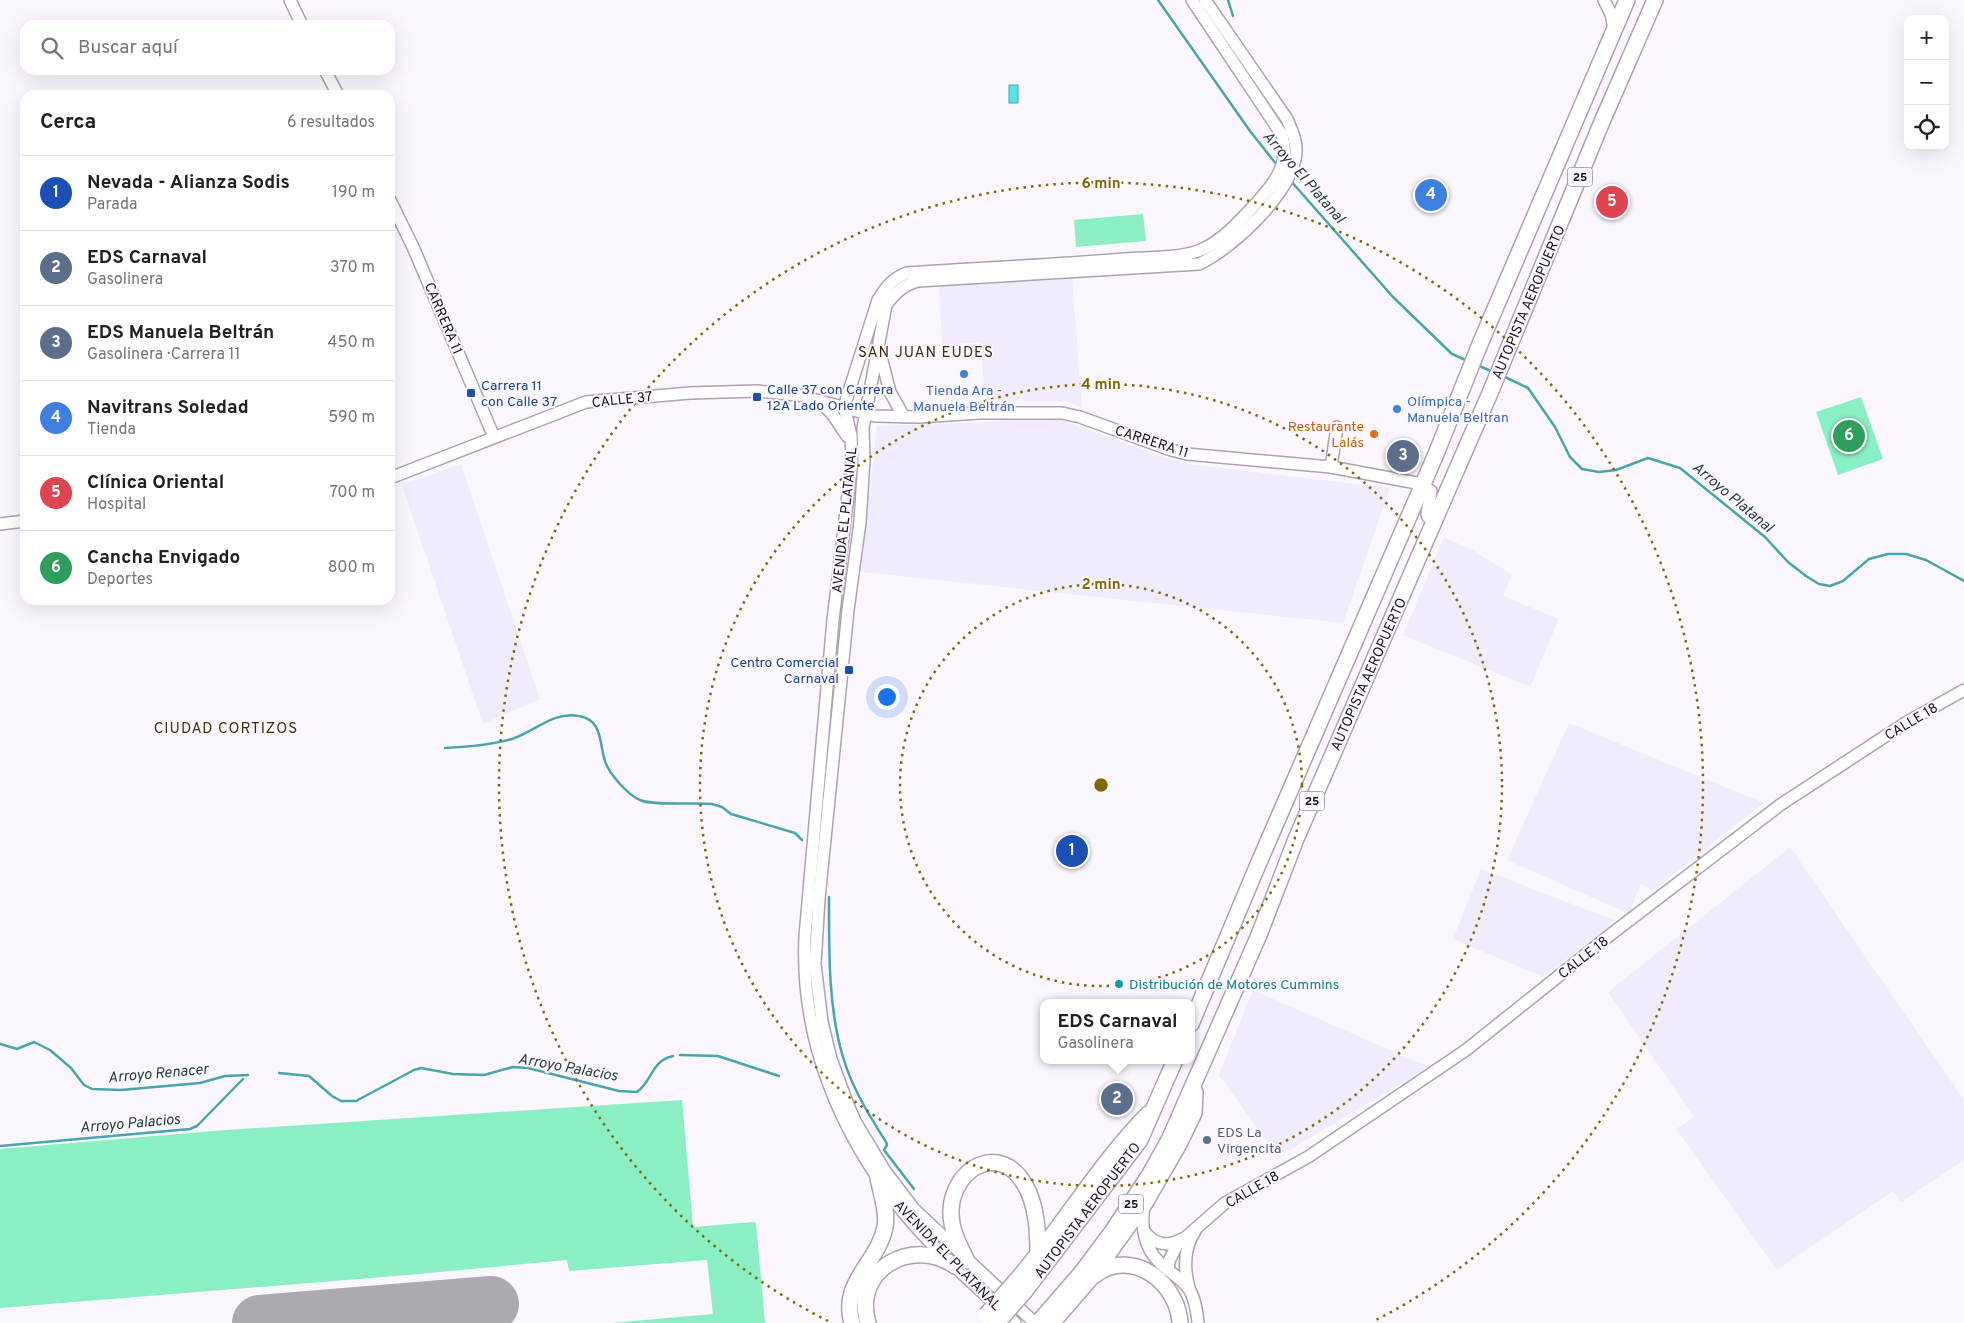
<!DOCTYPE html>
<html lang="es">
<head>
<meta charset="utf-8">
<style>
  body { margin:0; font-family:Overpass,sans-serif; background:#f2f2f2; color:#202124 }
  .controls { position:absolute; right:15px; top:15px; display:grid; overflow:hidden; border-radius:10px; box-shadow:0 5px 20px #0002 }
  .controls button { width:45px; height:45px; display:grid; place-items:center; padding:0; border:0; border-bottom:1px solid #e0e0e0; background:#fff; color:#202124; font:25px sans-serif }
  .you { position:absolute; left:886px; top:696px; width:18px; height:18px; margin:-12px; border:4px solid #fff; border-radius:50%; background:#1a73e8; box-shadow:0 0 0 8px #1a73e833 }
  .badge { display:grid; place-items:center; width:32px; height:32px; border-radius:50%; background:#816901; color:#fff; font-size:16px; font-weight:700 }
  .pin { position:absolute; translate:-50% -50%; border:2px solid #fff; box-shadow:0 1px 5px #0006 }
  .popup { position:absolute; left:1040px; top:999px; width:155px; height:65px; box-sizing:border-box; display:grid; place-content:center; border-radius:10px; background:#fff; filter:drop-shadow(0 1px 4px #0005); font-size:16px; white-space:nowrap; color:#757577 }
  .popup b { font-size:19px; color:#202124 }
  .popup::after { content:''; position:absolute; left:50%; top:100%; margin-left:-10px; border:10px solid transparent; border-top-color:#fff }
  .list { margin:0; padding:0; list-style:none }
  h2 { display:flex; justify-content:space-between; align-items:center; height:65px; margin:0; padding:0 20px; font-size:21px }
  h2 small { font-size:16px; font-weight:400; color:#757577 }
  .list li { display:grid; grid-template-columns:32px 1fr auto; gap:15px; align-items:center; box-sizing:border-box; height:75px; padding:0 20px; border-top:1px solid #e0e0e0 }
  .list b { display:block; font-size:19px; white-space:nowrap }
  .list p { margin:0; font-size:16px; white-space:nowrap; color:#757577 }
  .list em { font-size:16px; font-style:normal; color:#757577 }
  .icon { flex:none; width:28px; height:28px; fill:none; stroke:currentColor; stroke-width:2; stroke-linecap:round; stroke-linejoin:round }
  .map { position:relative; flex:none; width:1964px; height:1323px; overflow:hidden }
  .search { position:absolute; background:#fff; box-shadow:0 5px 20px #0002; left:20px; top:20px; width:375px; height:55px; display:flex; align-items:center; gap:12px; box-sizing:border-box; padding:0 18px; border-radius:15px; color:#757577; font-size:19px }
  .panel { position:absolute; background:#fff; box-shadow:0 5px 20px #0002; left:20px; top:90px; width:375px; height:515px; border-radius:15px }
  .map>svg:first-child { display:block }
  .industrial { fill:#f0ecfe }
  .green { fill:#8af0c4 }
  .water { fill:#5ae3eb; stroke:#47a5ad }
  .lines { fill:none; stroke-linecap:round; stroke-linejoin:round }
  .stream { stroke:#47a5ad; stroke-width:2.5 }
  .taxiway { stroke:#aea8b0; stroke-width:22 }
  .runway { stroke:#aea8b0; stroke-width:56 }
  .secondary-casing { stroke:#aea1b2; stroke-width:14 }
  .highway-casing { stroke:#aea1b2; stroke-width:18 }
  .secondary { stroke:#fff; stroke-width:11 }
  .highway { stroke:#fff; stroke-width:15 }
  .highway-bridge-casing { stroke:#aea1b2; stroke-width:18; stroke-linecap:butt }
  .highway-bridge { stroke:#fff; stroke-width:15 }
  .ring { fill:none; stroke:#816901; stroke-width:2.5; stroke-dasharray:2.5 5 }
  .shop-dot { fill:#3f7fe0; stroke:#fcf7fe; stroke-width:2 }
  .transit-dot { fill:#1a4fb4; stroke:#fcf7fe; stroke-width:2 }
  .food-dot { fill:#e8710a; stroke:#fcf7fe; stroke-width:2 }
  .culture-dot { fill:#0f9aa8; stroke:#fcf7fe; stroke-width:2 }
  .service-dot { fill:#5c6f8a; stroke:#fcf7fe; stroke-width:2 }
  .labels { text-anchor:middle; stroke-width:4; stroke-linejoin:round; paint-order:stroke }
  .shield { fill:#fcf7fe; stroke:#5e595f; stroke-width:1 }
  .shield-label { font-size:12px; font-weight:bold; fill:#1a151b }
  .street-label { font-size:14px; fill:#1a151b; stroke:#fcf7fe }
  .transit-label { font-size:14px; fill:#164399; stroke:#fcf7fe; text-anchor:start }
  .shop-label { font-size:14px; fill:#366cbe; stroke:#fcf7fe }
  .food-label { font-size:14px; fill:#c56008; stroke:#fcf7fe; text-anchor:end }
  .culture-label { font-size:14px; fill:#0d838f; stroke:#fcf7fe; text-anchor:start }
  .service-label { font-size:14px; fill:#4e5e75; stroke:#fcf7fe; text-anchor:start }
  .water-label { font-size:15px; font-style:italic; fill:#243c3d; stroke:#fcf7fe }
  .neighbourhood-label { font-size:15px; letter-spacing:1px; fill:#3c3106; stroke:#fcf7fe }
  .centre { fill:#816901; stroke:#fcf7fe; stroke-width:2.5 }
  .ring-label { font-size:15px; text-anchor:middle; font-weight:bold; fill:#816901; stroke:#fcf7fe; stroke-width:4; stroke-linejoin:round; paint-order:stroke }
</style>
</head>
<body>
<div class="map">
<svg width="1964" height="1323" viewBox="0 0 1964 1323">
  <rect width="100%" height="100%" fill="#fcf7fe"/>
  <!-- industrial -->
  <g class="industrial">
    <polygon points="1072,278 1082,408 1068,402 1024,401 1022,398 1010,403 986,403 980,342 942,345 939,284"/>
    <polygon points="1022,418 1061,420 1181,463 1390,488 1343,623 861,572 877,426 991,422"/>
    <polygon points="461,464 540,699 483,724 402,485"/>
    <polygon points="1444,537 1474,551 1512,574 1503,596 1559,619 1530,687 1403,635"/>
    <polygon points="1569,723 1764,803 1653,890 1641,884 1629,914 1507,860"/>
    <polygon points="1790,847 1964,1100 1964,1160 1901,1202 1893,1191 1777,1270 1676,1129 1694,1117 1608,992"/>
    <polygon points="1481,869 1616,921 1543,977 1453,939"/>
    <polygon points="1253,990 1429,1067 1278,1157 1219,1075"/>
  </g>
  <!-- green -->
  <g class="green">
    <polygon points="1143,214 1146,241 1076,247 1074,220"/>
    <polygon points="1861,397 1883,459 1838,475 1816,412"/>
    <polygon points="682,1100 693,1227 753,1222 756,1223 765,1323 610,1323 713,1314 707,1260 569,1271 567,1260 408,1275 0,1308 0,1149 226,1130"/>
  </g>
  <!-- water -->
  <rect class="water" x="1009" y="85" width="9" height="18"/>
  <g class="lines">
    <!-- stream -->
    <g class="stream">
      <polyline points="1158,0 1250,131 1277,165"/>
      <polyline points="1228,0 1233,16"/>
      <polyline points="1290,180 1393,297 1452,354 1468,361"/>
      <polyline points="1477,365 1493,372"/>
      <polyline points="1503,376 1528,388 1555,427 1570,457 1582,469 1599,472 1616,470 1648,458 1680,468 1765,537 1788,562 1806,576 1819,584 1830,586 1843,581 1869,559 1888,554 1906,554 1926,560 1964,581"/>
      <path d="M445,748C467,747 491,745 512,739C536,731 553,711 579,716C603,720 599,743 605,761C609,774 628,795 640,800C653,806 695,802 712,804L722,807L731,814L795,833L802,840"/>
      <path d="M829,897C829,948 828,1008 843,1057C852,1088 869,1115 886,1142L887,1145L884,1150L914,1189"/>
      <polyline points="0,1044 17,1049 34,1042 50,1050 71,1068 84,1085 92,1089 121,1090 200,1083 225,1076 248,1075"/>
      <polyline points="680,1055 718,1056 779,1076"/>
      <path d="M279,1073L309,1076L332,1096L341,1101H356L414,1070L421,1068L453,1074L484,1075L513,1067L528,1068L619,1091L637,1092C653,1080 651,1061 673,1056"/>
      <polyline points="0,1146 190,1129 197,1126 243,1079"/>
    </g>
    <!-- taxiway -->
    <path class="taxiway" d="M412,1310C430,1311 445,1312 460,1323"/>
    <!-- runway -->
    <polyline class="runway" points="260,1323 491,1304"/>
    <!-- secondary casing -->
    <g class="secondary-casing">
      <g id="secondary">
        <polyline points="290,0 302,25"/>
        <polyline points="1604,0 1611,14 1614,29"/>
        <polyline points="325,70 338,95"/>
        <polyline points="390,200 413,247 494,437"/>
        <polyline points="879,349 890,392 904,417"/>
        <polyline points="820,401 833,415 847,436"/>
        <polyline points="1331,467 1337,427"/>
        <polyline points="390,478 586,402 690,393 757,391 798,395 875,416 919,417 979,413 1062,413 1080,417 1171,450 1187,454 1331,467 1422,484 1431,491 1427,514 1428,517 1434,521"/>
        <polyline points="0,524 25,521"/>
        <path d="M1144,1204C1141,1226 1143,1247 1160,1263C1169,1272 1181,1278 1189,1289C1195,1298 1197,1312 1198,1323"/>
        <path d="M1144,1231C1153,1244 1168,1248 1182,1239"/>
        <polyline points="1168,1270 1169,1261 1177,1245 1225,1203 1308,1157 1466,1050 1610,935 1780,805 1907,722 1964,690"/>
        <path d="M1189,1288C1184,1269 1183,1249 1195,1231"/>
        <path d="M1015,1323C978,1287 937,1253 904,1213C840,1135 800,1039 805,936L833,620L852,461L851,435L844,407L878,300C886,287 893,278 907,273C980,268 1052,265 1124,259C1148,257 1182,259 1203,249C1225,239 1244,216 1260,199C1277,180 1290,161 1282,135L1192,0"/>
        <path d="M1035,1323L914,1209L885,1171L855,1121L848,1105L831,1059L822,1022L815,964L819,899L848,610L860,522L864,460L863,428L886,305C895,293 903,285 918,281L1199,264C1233,248 1294,191 1296,152C1297,140 1291,129 1287,119L1205,0"/>
      </g>
    </g>
    <!-- highway casing -->
    <g class="highway-casing">
      <g id="highway">
        <polyline points="1191,1024 1257,867 1436,454 1480,344 1627,0"/>
        <path d="M967,1261C959,1245 950,1228 951,1210C953,1168 1000,1141 1025,1185C1037,1206 1038,1232 1038,1256"/>
        <path d="M1095,1275C1132,1247 1178,1283 1180,1323"/>
        <path d="M1015,1282C1062,1228 1098,1165 1148,1114"/>
        <polyline points="1025,1291 1140,1140 1175,1060"/>
        <path d="M852,1323C840,1282 878,1263 885,1227C888,1212 881,1193 878,1178"/>
        <path d="M868,1323C852,1270 912,1236 955,1266"/>
        <polyline points="1038,1323 1082,1272 1112,1232 1150,1174 1169,1140 1259,935 1296,839 1490,393 1601,124 1655,0"/>
        <polyline points="1052,1323 1090,1279 1145,1203 1179,1144 1194,1113 1195,1092"/>
      </g>
    </g>
    <!-- secondary -->
    <use href="#secondary" class="secondary"/>
    <!-- highway -->
    <use href="#highway" class="highway"/>
    <!-- highway-bridge casing -->
    <g class="highway-bridge-casing">
      <g id="highway-bridge">
        <polyline points="986,1315 1015,1282"/>
        <polyline points="997,1323 1025,1291"/>
      </g>
    </g>
    <!-- highway-bridge -->
    <use href="#highway-bridge" class="highway-bridge"/>
  </g>
  <!-- distance rings -->
  <g class="ring">
    <circle cx="1101" cy="785" r="201"/>
    <circle cx="1101" cy="785" r="401"/>
    <path d="M828 1321A602 602 0 1 1 1374 1321"/>
  </g>
  <!-- markers -->
  <g class="shop-dot">
    <circle cx="964" cy="374" r="5"/>
    <circle cx="1397" cy="409" r="5"/>
  </g>
  <g class="transit-dot">
    <rect x="466" y="388" width="10" height="10" rx="2.5"/>
    <rect x="752" y="392" width="10" height="10" rx="2.5"/>
    <rect x="844" y="665" width="10" height="10" rx="2.5"/>
  </g>
  <circle class="food-dot" cx="1374" cy="434" r="5"/>
  <circle class="culture-dot" cx="1119" cy="984" r="5"/>
  <circle class="service-dot" cx="1207" cy="1140" r="5"/>
  <g class="labels">
    <!-- shield labels -->
    <g class="shield">
      <rect x="1567.5" y="167.5" width="25" height="19" rx="4"/>
      <rect x="1299.5" y="791.5" width="25" height="19" rx="4"/>
      <rect x="1118.5" y="1194.5" width="25" height="19" rx="4"/>
    </g>
    <g class="shield-label">
      <text x="1580" y="181">25</text>
      <text x="1312" y="805">25</text>
      <text x="1131" y="1208">25</text>
    </g>
    <!-- street labels -->
    <g class="street-label">
      <text transform="translate(1528 302) rotate(-67)" y="5">AUTOPISTA AEROPUERTO</text>
      <text transform="translate(444 318) rotate(67)" y="5">CARRERA 11</text>
      <text transform="translate(622 399) rotate(-6)" y="5">CALLE 37</text>
      <text transform="translate(1152 441) rotate(18)" y="5">CARRERA 11</text>
      <text transform="translate(844 520) rotate(-84)" y="5">AVENIDA EL PLATANAL</text>
      <text transform="translate(1368 674) rotate(-66)" y="5">AUTOPISTA AEROPUERTO</text>
      <text transform="translate(1911 721) rotate(-31)" y="5">CALLE 18</text>
      <text transform="translate(1583 957) rotate(-38)" y="5">CALLE 18</text>
      <text transform="translate(1252 1189) rotate(-30)" y="5">CALLE 18</text>
      <text transform="translate(1087 1210) rotate(-53)" y="5">AUTOPISTA AEROPUERTO</text>
      <text transform="translate(948 1255) rotate(46)" y="5">AVENIDA EL PLATANAL</text>
    </g>
    <!-- transit labels -->
    <g class="transit-label">
      <text x="481" y="390">Carrera 11<tspan x="481" dy="16">con Calle 37</tspan></text>
      <text x="767" y="394">Calle 37 con Carrera<tspan x="767" dy="16">12A Lado Oriente</tspan></text>
      <text x="839" y="667" text-anchor="end">Centro Comercial<tspan x="839" dy="16">Carnaval</tspan></text>
    </g>
    <!-- shop labels -->
    <g class="shop-label">
      <text x="964" y="395">Tienda Ara -<tspan x="964" dy="16">Manuela Beltrán</tspan></text>
      <text x="1407" y="406" text-anchor="start">Olímpica -<tspan x="1407" dy="16">Manuela Beltran</tspan></text>
    </g>
    <!-- food labels -->
    <g class="food-label">
      <text x="1364" y="431">Restaurante<tspan x="1364" dy="16">Lala´s</tspan></text>
    </g>
    <!-- culture labels -->
    <g class="culture-label">
      <text x="1129" y="989">Distribución de Motores Cummins</text>
    </g>
    <!-- service labels -->
    <g class="service-label">
      <text x="1217" y="1137">EDS La<tspan x="1217" dy="16">Virgencita</tspan></text>
    </g>
    <!-- water labels -->
    <g class="water-label">
      <text transform="translate(1304 177) rotate(49)" y="5">Arroyo El Platanal</text>
      <text transform="translate(1733 497) rotate(40)" y="5">Arroyo Platanal</text>
      <text transform="translate(568 1067) rotate(10)" y="5">Arroyo Palacios</text>
      <text transform="translate(158 1073) rotate(-5)" y="5">Arroyo Renacer</text>
      <text transform="translate(130 1123) rotate(-5)" y="5">Arroyo Palacios</text>
    </g>
    <!-- neighbourhood labels -->
    <g class="neighbourhood-label">
      <text x="926" y="357">SAN JUAN EUDES</text>
      <text x="226" y="733">CIUDAD CORTIZOS</text>
    </g>
  </g>
  <circle cx="1101" cy="785" r="8" class="centre"/>
  <g class="ring-label">
    <text x="1101" y="188">6 min</text>
    <text x="1101" y="389">4 min</text>
    <text x="1101" y="589">2 min</text>
  </g>
</svg>
<div class="controls">
<button>+</button>
<button>−</button>
<button><svg class="icon" aria-label="locate" viewBox="0 0 24 24"><circle cx="12" cy="12" r="6"/><path d="M12 2v4M12 18v4M2 12h4M18 12h4"/></svg></button>
</div>
<div class="you"></div>
<div class="pin badge" style="left:1072px;top:851px;background:#1a4fb4">1</div>
<div class="pin badge" style="left:1117px;top:1099px;background:#5c6f8a">2</div>
<div class="popup"><b>EDS Carnaval</b>Gasolinera</div>
<div class="pin badge" style="left:1403px;top:456px;background:#5c6f8a">3</div>
<div class="pin badge" style="left:1431px;top:195px;background:#3f7fe0">4</div>
<div class="pin badge" style="left:1612px;top:202px;background:#e0444e">5</div>
<div class="pin badge" style="left:1849px;top:436px;background:#2e9e5b">6</div>
<div class="search"><svg class="icon" aria-label="search" viewBox="0 0 24 24"><circle cx="10" cy="10" r="6"/><path d="M15 15l6 6"/></svg>Buscar aquí</div>
<section class="panel">
<h2>Cerca<small>6 resultados</small></h2>
<ul class="list">
<li><span class="badge" style="background:#1a4fb4">1</span><div><b>Nevada - Alianza Sodis</b><p>Parada</p></div><em>190 m</em></li>
<li><span class="badge" style="background:#5c6f8a">2</span><div><b>EDS Carnaval</b><p>Gasolinera</p></div><em>370 m</em></li>
<li><span class="badge" style="background:#5c6f8a">3</span><div><b>EDS Manuela Beltrán</b><p>Gasolinera · Carrera 11</p></div><em>450 m</em></li>
<li><span class="badge" style="background:#3f7fe0">4</span><div><b>Navitrans Soledad</b><p>Tienda</p></div><em>590 m</em></li>
<li><span class="badge" style="background:#e0444e">5</span><div><b>Clínica Oriental</b><p>Hospital</p></div><em>700 m</em></li>
<li><span class="badge" style="background:#2e9e5b">6</span><div><b>Cancha Envigado</b><p>Deportes</p></div><em>800 m</em></li>
</ul>
</section>
</div>
</body>
</html>
